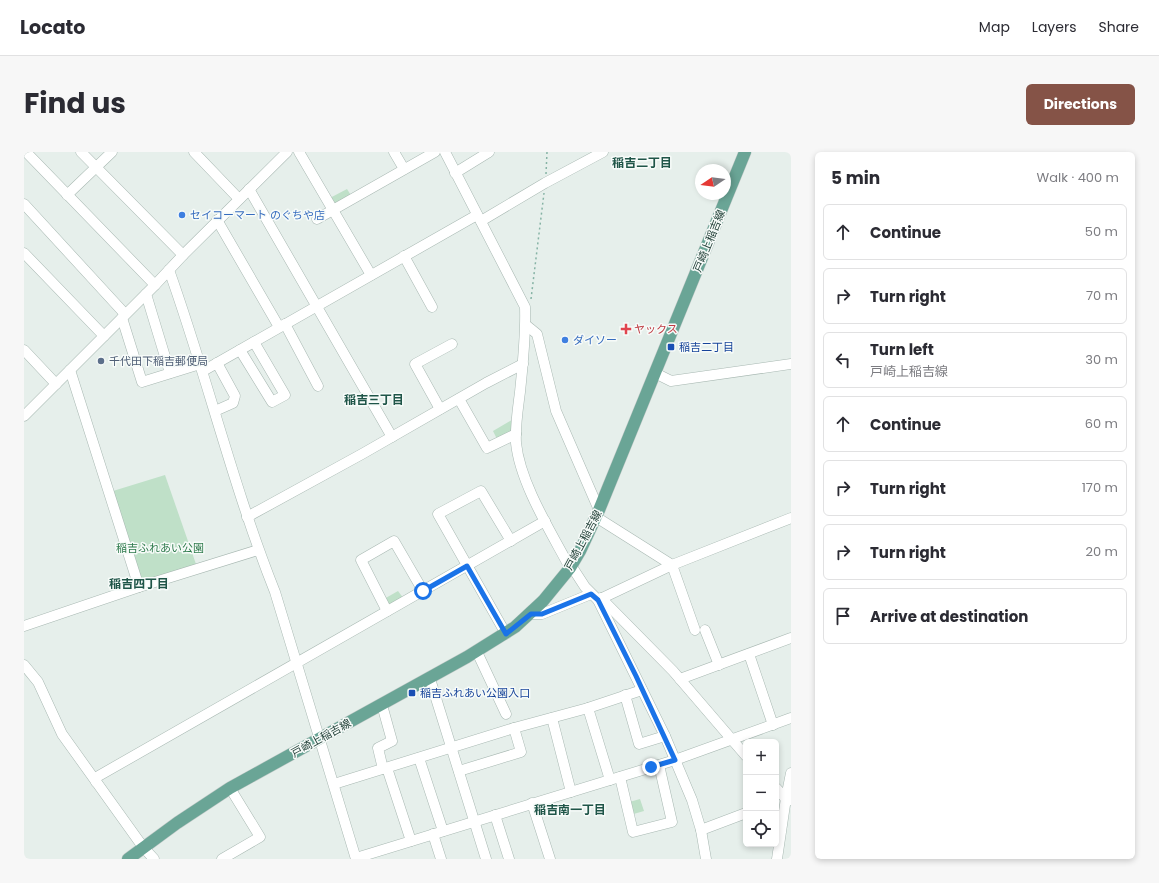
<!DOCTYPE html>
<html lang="en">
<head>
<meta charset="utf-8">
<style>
  body { margin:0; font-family:Poppins,"Noto Sans JP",sans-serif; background:#f7f7f7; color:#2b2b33 }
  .controls { position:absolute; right:12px; bottom:12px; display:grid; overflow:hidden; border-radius:6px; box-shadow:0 2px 6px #0003 }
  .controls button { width:36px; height:36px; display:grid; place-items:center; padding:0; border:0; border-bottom:1px solid #e1e1e2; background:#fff; color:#2b2b33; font:20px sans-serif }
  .compass { position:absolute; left:671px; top:12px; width:36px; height:36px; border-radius:50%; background:#fff; box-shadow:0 2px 6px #0003; rotate:257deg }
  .stop { position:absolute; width:12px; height:12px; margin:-9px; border:3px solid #1a73e8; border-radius:50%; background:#fff }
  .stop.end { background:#1a73e8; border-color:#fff; box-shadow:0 1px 4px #0008 }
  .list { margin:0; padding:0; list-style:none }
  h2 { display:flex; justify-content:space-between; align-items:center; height:52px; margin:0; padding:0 16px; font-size:17px }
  h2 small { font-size:13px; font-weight:400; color:#7c7c81 }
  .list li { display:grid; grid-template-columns:26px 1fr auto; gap:12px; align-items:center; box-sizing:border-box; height:56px; margin:0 8px 8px; padding:0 8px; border:1px solid #e1e1e2; border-radius:6px }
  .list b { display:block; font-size:15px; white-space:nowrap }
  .list p { margin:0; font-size:13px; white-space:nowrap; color:#7c7c81 }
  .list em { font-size:13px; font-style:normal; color:#7c7c81 }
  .icon { flex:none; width:22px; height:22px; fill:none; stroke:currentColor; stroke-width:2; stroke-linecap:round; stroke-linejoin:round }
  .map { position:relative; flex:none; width:767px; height:707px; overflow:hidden; border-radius:6px }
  header { display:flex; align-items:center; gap:24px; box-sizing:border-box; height:56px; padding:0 20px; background:#fff; border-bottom:1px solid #e1e1e2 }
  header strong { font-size:19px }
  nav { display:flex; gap:22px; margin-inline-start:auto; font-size:14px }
  .intro { display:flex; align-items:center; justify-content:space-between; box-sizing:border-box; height:96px; padding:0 24px }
  h1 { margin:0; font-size:28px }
  .button { padding:10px 18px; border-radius:6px; background:#855347; color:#fff; font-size:14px; font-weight:700 }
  main { display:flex; gap:24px; padding:0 24px }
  aside { flex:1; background:#fff; border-radius:6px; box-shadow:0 2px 6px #0003 }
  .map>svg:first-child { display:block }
  .green { fill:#bfe0c8 }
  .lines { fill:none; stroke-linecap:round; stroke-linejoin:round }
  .minor-casing { stroke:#a8b8b2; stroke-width:11 }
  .major-casing { stroke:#c2cac8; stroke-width:13 }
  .path { stroke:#86b3a5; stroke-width:1.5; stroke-dasharray:2 3; stroke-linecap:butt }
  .minor { stroke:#fff; stroke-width:10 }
  .major { stroke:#6aa596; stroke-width:12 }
  .route { stroke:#1a73e8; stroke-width:5 }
  .shop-dot { fill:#3f7fe0; stroke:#f7fbf9; stroke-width:1.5 }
  .health-dot { fill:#e0444e; stroke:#f7fbf9; stroke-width:1.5 }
  .transit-dot { fill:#1a4fb4; stroke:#f7fbf9; stroke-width:1.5 }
  .service-dot { fill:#5c6f8a; stroke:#f7fbf9; stroke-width:1.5 }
  .labels { text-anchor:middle; stroke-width:3; stroke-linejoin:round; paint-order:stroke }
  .shop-label { font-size:11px; fill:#366cbe; stroke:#f7fbf9; text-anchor:start }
  .street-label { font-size:11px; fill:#24423a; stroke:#f7fbf9 }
  .health-label { font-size:11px; fill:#be3a42; stroke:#f7fbf9; text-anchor:start }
  .transit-label { font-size:11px; fill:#164399; stroke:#f7fbf9; text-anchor:start }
  .service-label { font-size:11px; fill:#4e5e75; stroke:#f7fbf9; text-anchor:start }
  .park-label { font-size:11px; fill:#2d7a4b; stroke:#f7fbf9 }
  .neighbourhood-label { font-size:12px; font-weight:bold; fill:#1f5548; stroke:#f7fbf9 }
</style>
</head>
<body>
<header>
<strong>Locato</strong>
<nav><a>Map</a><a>Layers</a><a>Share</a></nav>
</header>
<div class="intro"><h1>Find us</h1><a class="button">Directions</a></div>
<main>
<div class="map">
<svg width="767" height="707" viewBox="0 0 767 707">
  <rect width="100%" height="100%" fill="#e6efeb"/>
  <!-- green -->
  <g class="green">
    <polygon points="323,37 328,45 309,56 304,47"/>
    <polygon points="491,266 491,276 473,287 469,279"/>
    <polygon points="141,323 173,415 117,431 89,339"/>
    <polygon points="374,439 380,447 365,455 360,447"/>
    <polygon points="616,647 620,659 606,663 602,651"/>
  </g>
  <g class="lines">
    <!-- minor casing -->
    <g class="minor-casing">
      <g id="minor">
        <polyline points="2,0 131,133"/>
        <polyline points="57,0 159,103"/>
        <polyline points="170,0 215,47"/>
        <polyline points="275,0 347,123"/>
        <polyline points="370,0 380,17"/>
        <path d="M421,0L501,155C502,183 499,211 496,240C494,256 491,274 492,291C496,331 527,380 546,416L550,418L561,435L574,448L641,584L668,648L677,678L682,707"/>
        <polyline points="431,21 465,0"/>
        <polyline points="225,37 368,285"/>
        <polyline points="43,43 88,0"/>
        <polyline points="0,52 101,162"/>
        <polyline points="293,67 411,0"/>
        <polyline points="193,68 255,175"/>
        <polyline points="457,69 521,31 579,0"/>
        <polyline points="0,101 80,184"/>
        <polyline points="380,104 408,155"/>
        <path d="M145,118C183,224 209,335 251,440L332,707"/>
        <polyline points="122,142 146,221"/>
        <polyline points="98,166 118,230 176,212"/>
        <polyline points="261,172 294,234"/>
        <polyline points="502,173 513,182 532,259 575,358"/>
        <polyline points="0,198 32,232"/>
        <polyline points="216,198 248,250 261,243 230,190"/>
        <polyline points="46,218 115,435"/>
        <polyline points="179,219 453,63"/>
        <polyline points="631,221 647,229 767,212"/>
        <polyline points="435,247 463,296 492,282"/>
        <polyline points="416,257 391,212 428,192"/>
        <polyline points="191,259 209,251 211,244 193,211"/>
        <polyline points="0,264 131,133 159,103 263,0"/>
        <polyline points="223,365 338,302 462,231 499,212"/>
        <polyline points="572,365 648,413 671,478"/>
        <polyline points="577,446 649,519 722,604"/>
        <polyline points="574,448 648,413 767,366"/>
        <polyline points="363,459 337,408 370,389 399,439"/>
        <polyline points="507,462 518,462 567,442"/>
        <polyline points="0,474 115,435 234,398"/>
        <polyline points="681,478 695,513"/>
        <polyline points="482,482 414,362 457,339 487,389"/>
        <polyline points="453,500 482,562"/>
        <polyline points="725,502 749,573"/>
        <polyline points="0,513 14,530 38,582 119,695 130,707"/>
        <polyline points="406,527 462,707"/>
        <polyline points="656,527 767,486"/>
        <polyline points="601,543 615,592 641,584"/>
        <polyline points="358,553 368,589 354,596 359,617"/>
        <polyline points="564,556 586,628"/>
        <polyline points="528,566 547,640"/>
        <polyline points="395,606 419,679"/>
        <polyline points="363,616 387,689"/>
        <polyline points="435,619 497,600 490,576"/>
        <polyline points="596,625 609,680 648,670 635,613"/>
        <polyline points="72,630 71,626 521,369"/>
        <polyline points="310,632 490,576 564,556 618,538"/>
        <polyline points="752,636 764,649"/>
        <polyline points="508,651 526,707"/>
        <polyline points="471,663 485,707"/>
        <polyline points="677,678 722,661"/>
        <polyline points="409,682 417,707"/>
        <polyline points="332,706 651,608 767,566"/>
        <polyline points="198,707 236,685 206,636"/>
        <polyline points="753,707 762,646 767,621"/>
      </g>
    </g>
    <!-- major casing -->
    <g class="major-casing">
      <polyline id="major" points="104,707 153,671 206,636 443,505 491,475 519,449 546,416 556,399 575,358 721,0"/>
    </g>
    <!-- path -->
    <g class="path">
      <polyline points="522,22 523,0"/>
      <polyline points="507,147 520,41"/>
    </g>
    <!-- minor -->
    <use href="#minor" class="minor"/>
    <!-- major -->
    <use href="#major" class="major"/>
  </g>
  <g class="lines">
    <!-- route -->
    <polyline class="route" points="399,439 443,414 482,482 507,462 518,462 567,442 574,448 612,524 651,608 627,615"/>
  </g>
  <!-- markers -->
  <g class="shop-dot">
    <circle cx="158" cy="63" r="4"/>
    <circle cx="541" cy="188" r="4"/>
  </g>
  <path class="health-dot" d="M600 171h4v4h4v4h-4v4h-4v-4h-4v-4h4z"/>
  <g class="transit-dot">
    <rect x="643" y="191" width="8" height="8" rx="2"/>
    <rect x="384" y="537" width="8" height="8" rx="2"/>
  </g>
  <circle class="service-dot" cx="77" cy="209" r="4"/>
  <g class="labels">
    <!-- shop labels -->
    <g class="shop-label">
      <text x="166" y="67">セイコーマート のぐちや店</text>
      <text x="549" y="192">ダイソー</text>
    </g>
    <!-- street labels -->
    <g class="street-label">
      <text transform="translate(685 89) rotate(-68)" y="4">戸崎上稲吉線</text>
      <text transform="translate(559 388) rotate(-62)" y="4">戸崎上稲吉線</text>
      <text transform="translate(297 586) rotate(-29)" y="4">戸崎上稲吉線</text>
    </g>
    <!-- health labels -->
    <g class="health-label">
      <text x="610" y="181">ヤックス</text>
    </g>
    <!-- transit labels -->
    <g class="transit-label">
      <text x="655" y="199">稲吉二丁目</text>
      <text x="396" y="545">稲吉ふれあい公園入口</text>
    </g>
    <!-- service labels -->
    <g class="service-label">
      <text x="85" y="213">千代田下稲吉郵便局</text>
    </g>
    <!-- park labels -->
    <g class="park-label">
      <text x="136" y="400">稲吉ふれあい公園</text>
    </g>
    <!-- neighbourhood labels -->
    <g class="neighbourhood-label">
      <text x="618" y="15">稲吉二丁目</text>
      <text x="350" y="252">稲吉三丁目</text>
      <text x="115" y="436">稲吉四丁目</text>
      <text x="546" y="662">稲吉南一丁目</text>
    </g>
  </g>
</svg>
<div class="controls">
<button>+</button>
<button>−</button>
<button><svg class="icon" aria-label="locate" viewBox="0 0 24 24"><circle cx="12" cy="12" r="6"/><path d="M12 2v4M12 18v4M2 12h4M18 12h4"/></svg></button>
</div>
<svg class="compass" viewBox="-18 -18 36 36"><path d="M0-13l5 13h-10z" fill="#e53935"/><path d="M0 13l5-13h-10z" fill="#7c7c81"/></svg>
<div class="stop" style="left:399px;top:439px"></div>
<div class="stop end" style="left:627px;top:615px"></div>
</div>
<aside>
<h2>5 min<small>Walk · 400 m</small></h2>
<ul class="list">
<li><svg class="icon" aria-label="ahead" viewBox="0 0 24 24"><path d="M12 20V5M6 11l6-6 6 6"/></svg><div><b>Continue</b></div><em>50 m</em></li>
<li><svg class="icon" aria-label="right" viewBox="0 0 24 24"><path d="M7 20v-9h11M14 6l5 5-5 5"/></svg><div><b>Turn right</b></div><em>70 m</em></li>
<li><svg class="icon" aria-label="left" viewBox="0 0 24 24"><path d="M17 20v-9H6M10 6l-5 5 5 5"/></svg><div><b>Turn left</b><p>戸崎上稲吉線</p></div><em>30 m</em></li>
<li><svg class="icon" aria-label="ahead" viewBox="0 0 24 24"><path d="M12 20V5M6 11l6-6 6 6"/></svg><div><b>Continue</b></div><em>60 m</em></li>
<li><svg class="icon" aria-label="right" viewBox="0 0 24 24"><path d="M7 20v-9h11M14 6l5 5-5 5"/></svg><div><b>Turn right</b></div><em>170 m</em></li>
<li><svg class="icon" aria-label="right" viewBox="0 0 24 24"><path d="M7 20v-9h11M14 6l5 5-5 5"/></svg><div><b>Turn right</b></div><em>20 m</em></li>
<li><svg class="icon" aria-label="arrive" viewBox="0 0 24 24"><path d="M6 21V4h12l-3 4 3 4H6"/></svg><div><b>Arrive at destination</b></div></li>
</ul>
</aside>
</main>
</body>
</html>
